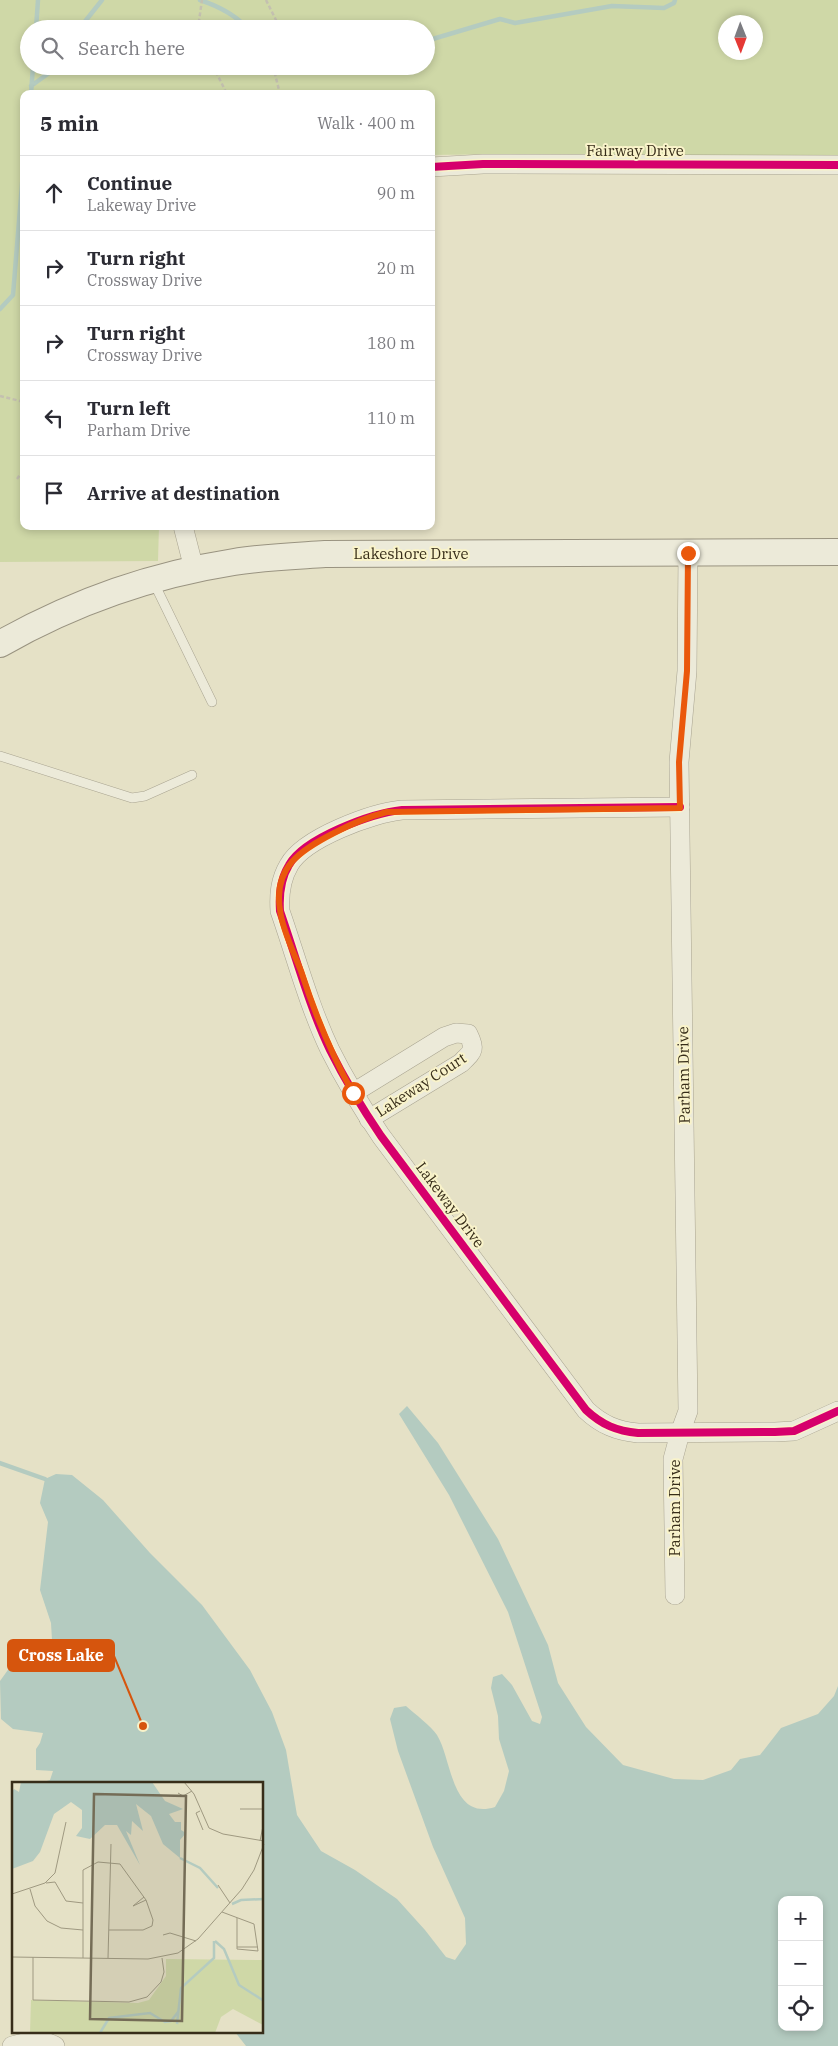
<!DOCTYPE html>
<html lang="en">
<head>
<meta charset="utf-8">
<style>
  body { margin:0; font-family:"IBM Plex Serif",serif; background:#f7f7f7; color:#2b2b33 }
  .controls { position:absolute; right:15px; bottom:15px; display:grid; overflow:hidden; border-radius:10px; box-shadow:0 2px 8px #0003 }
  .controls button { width:45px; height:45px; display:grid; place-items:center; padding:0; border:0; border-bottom:1px solid #e1e1e2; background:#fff; color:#2b2b33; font:25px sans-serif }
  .compass { position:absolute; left:718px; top:15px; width:45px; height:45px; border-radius:50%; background:#fff; box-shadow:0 2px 8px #0003; rotate:179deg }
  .stop { position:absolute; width:15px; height:15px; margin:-11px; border:4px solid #ea580c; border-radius:50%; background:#fff }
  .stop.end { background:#ea580c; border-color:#fff; box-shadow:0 1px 5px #0008 }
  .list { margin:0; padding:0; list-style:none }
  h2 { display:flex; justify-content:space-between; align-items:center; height:65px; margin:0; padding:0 20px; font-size:21px }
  h2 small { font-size:16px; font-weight:400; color:#7c7c81 }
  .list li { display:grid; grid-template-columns:32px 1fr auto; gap:15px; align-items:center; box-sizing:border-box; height:75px; padding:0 20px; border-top:1px solid #e1e1e2 }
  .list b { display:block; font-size:19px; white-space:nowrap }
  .list p { margin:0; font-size:16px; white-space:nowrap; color:#7c7c81 }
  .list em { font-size:16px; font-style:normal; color:#7c7c81 }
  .icon { flex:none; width:28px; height:28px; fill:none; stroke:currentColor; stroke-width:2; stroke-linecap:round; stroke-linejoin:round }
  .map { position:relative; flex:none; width:838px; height:2046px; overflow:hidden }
  .search { position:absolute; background:#fff; box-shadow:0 2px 8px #0003; left:20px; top:20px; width:415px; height:55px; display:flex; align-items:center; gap:12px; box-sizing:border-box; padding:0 18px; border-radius:28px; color:#7c7c81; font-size:19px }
  .panel { position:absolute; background:#fff; box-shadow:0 2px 8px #0003; left:20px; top:90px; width:415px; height:440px; border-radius:10px }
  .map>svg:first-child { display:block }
  .green { fill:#cfd8a7; fill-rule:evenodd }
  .water { fill:#b4cbc0; fill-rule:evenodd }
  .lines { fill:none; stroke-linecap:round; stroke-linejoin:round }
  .stream { stroke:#b4cbc0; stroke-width:4.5 }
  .lane-casing { stroke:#a9a491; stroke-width:10 }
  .street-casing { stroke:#a9a491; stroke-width:20 }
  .secondary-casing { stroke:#999380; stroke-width:28 }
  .path { stroke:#c4c0b0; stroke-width:2.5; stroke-dasharray:4 2.5; stroke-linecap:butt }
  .lane { stroke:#ecead9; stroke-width:9 }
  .street { stroke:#ecead9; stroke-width:19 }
  .secondary { stroke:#ecead9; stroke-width:26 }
  .cycleway-casing { stroke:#f9f3ca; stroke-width:11 }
  .cycleway { stroke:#d6006c; stroke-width:8 }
  .route { stroke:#ea580c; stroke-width:6 }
  .labels { text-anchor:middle; stroke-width:4; stroke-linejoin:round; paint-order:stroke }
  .street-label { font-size:15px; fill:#372d19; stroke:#f9f3ca }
  .inset-river { fill:none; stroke:#b4cbc0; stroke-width:2.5 }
  .inset-road { fill:none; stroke:#9f9981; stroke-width:1 }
  .view { fill:#746c56; fill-opacity:0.15; stroke:#746c56; stroke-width:2.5 }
  .inset-edge { fill:none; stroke:#372d19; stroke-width:2.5 }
  .leader { fill:none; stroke:#d6550d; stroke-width:2 }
  .callout-dot { fill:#d6550d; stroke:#f9f3ca; stroke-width:2 }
  .callout { fill:#d6550d; stroke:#d6550d; stroke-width:2 }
  .callout-label { font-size:16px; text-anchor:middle; font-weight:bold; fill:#fff }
</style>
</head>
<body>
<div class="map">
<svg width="838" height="2046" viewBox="0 0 838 2046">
  <rect width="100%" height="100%" fill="#e5e1c6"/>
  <!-- green -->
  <path class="green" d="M0,0H838V156L507,154L431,155V94H24V526H159L158,561L0,562ZM726,22H756V52H726ZM29,29H426V66H29Z"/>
  <!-- water -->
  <path class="water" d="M407,1406L438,1443L498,1539L548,1645L558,1683L586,1727L623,1765L674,1779L703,1780L731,1770L740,1759L760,1755L781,1728L818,1714L834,1696L838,1686V2046H246L235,2032H262V1784L40,1783L50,1780L53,1771L36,1770V1749L40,1743L43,1733L13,1729L1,1719L0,1681L10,1667L29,1657L52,1640L51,1623L40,1590L48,1522L40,1503L45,1479L56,1474L72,1475L103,1500L150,1553L202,1605L250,1670L272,1712L286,1750L297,1815L321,1851L355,1870L397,1899L425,1930L446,1957L455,1960L466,1944L465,1918L433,1847L398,1751L390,1719L394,1708L406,1706C415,1714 431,1726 437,1735C452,1759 451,1821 495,1807L504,1791L509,1771L499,1739L498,1716L491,1688L493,1677L502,1674L512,1685L532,1721L540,1724L542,1717L508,1612L449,1495L399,1414ZM782,1900H819V2027H782Z"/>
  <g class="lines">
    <!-- stream -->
    <g class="stream">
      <path d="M200,0C218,6 235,14 248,29"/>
      <polyline points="36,29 38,0"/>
      <polyline points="79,29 102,0"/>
      <polyline points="426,41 500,19 515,23 612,6 664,8 674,3 675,0"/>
      <polyline points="31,86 49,73 50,66"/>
      <polyline points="31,94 33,66"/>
      <polyline points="0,309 13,295 24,160"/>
      <polyline points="0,1463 45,1479"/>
    </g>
    <!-- lane casing -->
    <g class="lane-casing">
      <g id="lane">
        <polyline points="154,583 212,702"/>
        <polyline points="0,756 132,798 145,796 192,775"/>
      </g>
    </g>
    <!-- street casing -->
    <g class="street-casing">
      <g id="street">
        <polyline points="431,167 483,164 838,165"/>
        <polyline points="183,526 194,569"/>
        <path d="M680,807L402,810C372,813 304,838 289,865C280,880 279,895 280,911C296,957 309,1006 330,1050C345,1080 362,1108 381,1136L586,1410C602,1425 617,1431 638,1433L775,1432L794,1431L838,1411"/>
        <path d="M353,1093L444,1037L456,1033L468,1034C476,1050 473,1051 461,1063L369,1119"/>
        <polyline points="675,1595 673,1459 680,1433 688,1411 679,762 687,671 688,553"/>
        <path d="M12,2046C26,2042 41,2038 55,2046"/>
      </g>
    </g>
    <!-- secondary casing -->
    <g class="secondary-casing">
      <path id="secondary" d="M0,644C72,603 151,575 234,562C264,557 295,556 325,554L838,552"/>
    </g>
    <!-- path -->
    <g class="path">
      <polyline points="266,0 276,20 277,29"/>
      <polyline points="201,29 199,21 202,0"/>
      <polyline points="213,66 227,94"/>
      <polyline points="273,66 280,94"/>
      <polyline points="0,396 24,402"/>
      <polyline points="17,479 24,469"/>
    </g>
    <!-- lane -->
    <use href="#lane" class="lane"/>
    <!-- street -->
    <use href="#street" class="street"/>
    <!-- secondary -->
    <use href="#secondary" class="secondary"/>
    <!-- cycleway casing -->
    <g class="cycleway-casing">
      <g id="cycleway">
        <polyline points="431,167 483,164 838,165"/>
        <path d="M680,807L402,810C372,813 304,838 289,865C280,880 279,895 280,911C296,957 309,1006 330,1050C345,1080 362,1108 381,1136L586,1410C602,1425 617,1431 638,1433L775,1432L794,1431L838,1411"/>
      </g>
    </g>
    <!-- cycleway -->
    <use href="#cycleway" class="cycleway"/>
  </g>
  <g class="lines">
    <!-- route -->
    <path class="route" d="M353,1093C331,1054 315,1014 301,971C294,953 282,929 280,910C273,867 301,850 334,833C351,824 367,817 387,812L680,808L679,762L687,671L688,553"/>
  </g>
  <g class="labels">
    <!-- street labels -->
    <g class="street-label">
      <text x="635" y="156">Fairway Drive</text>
      <text x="411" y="559">Lakeshore Drive</text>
      <text transform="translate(684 1075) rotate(-91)" y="5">Parham Drive</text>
      <text transform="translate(421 1085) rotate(-33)" y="5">Lakeway Court</text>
      <text transform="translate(450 1205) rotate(53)" y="5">Lakeway Drive</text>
      <text transform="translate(675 1508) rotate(-90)" y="5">Parham Drive</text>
    </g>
  </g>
  <!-- overview -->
  <g transform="translate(12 1782)">
    <rect width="251" height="251" fill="#e5e1c6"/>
    <path d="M154,177L251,178V243L221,227L209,235L203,251H18L19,218L126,221L137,218L154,194Z" fill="#cfd8a7"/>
    <path d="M9,0H140L153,19L171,27L157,32L163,40H169V48L174,51L168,58V76L151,62L139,34L124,22L131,49L120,39L119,53L114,49L128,83L105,43H93L78,57L64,54L70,46V28L59,20L42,32L28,70L21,79L0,87V10L2,7L7,10Z" fill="#b4cbc0"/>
    <path class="inset-river" d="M168,76L188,86L206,106M220,122L229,118L252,117M203,159L212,167L227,203L252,219M165,242L169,206L202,176V159M88,251L97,236L138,231L153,240L159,239L166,230"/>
    <path class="inset-road" d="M172,0L182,12L197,46L211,52L252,59M166,11L171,14L180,9M228,27H252M188,29L184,31L191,48M248,59L251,44M34,101L43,100L54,119L71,121M206,103L218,121M18,107L23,124L35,139L49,146L71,148M0,112L33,101L43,91L54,40M132,115L121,124L134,118M210,130L242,142L246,169L225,167V136M151,153L158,151L184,159M225,165H246M0,175L136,177L166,171L186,157L230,107L242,88L252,62M21,175V218L117,220L135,215L149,200L152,190L150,176M71,176V88L86,80L108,82L134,118L141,138L140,144L131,148H97M96,176L99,62"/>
    <path class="view" d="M82,12L174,14L170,239L78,237Z"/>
    <rect width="251" height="251" class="inset-edge"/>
  </g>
  <!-- callouts -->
  <path class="leader" d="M143 1726L114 1656"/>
  <circle class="callout-dot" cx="143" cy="1726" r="5"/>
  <rect class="callout" x="8" y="1640" width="106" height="31" rx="5"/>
  <g class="callout-label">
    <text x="61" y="1661">Cross Lake</text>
  </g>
</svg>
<div class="controls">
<button>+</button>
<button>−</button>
<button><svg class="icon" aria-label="locate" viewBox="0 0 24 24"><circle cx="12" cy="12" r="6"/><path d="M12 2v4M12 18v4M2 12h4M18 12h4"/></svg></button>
</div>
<svg class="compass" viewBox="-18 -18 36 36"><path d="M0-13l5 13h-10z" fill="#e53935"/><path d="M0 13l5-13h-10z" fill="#7c7c81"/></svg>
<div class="stop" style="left:353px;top:1093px"></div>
<div class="stop end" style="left:688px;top:553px"></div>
<div class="search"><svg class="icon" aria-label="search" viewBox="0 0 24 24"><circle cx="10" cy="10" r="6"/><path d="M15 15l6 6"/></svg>Search here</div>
<section class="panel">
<h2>5 min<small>Walk · 400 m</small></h2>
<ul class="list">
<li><svg class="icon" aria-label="ahead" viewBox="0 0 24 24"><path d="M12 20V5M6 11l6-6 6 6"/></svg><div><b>Continue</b><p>Lakeway Drive</p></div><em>90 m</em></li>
<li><svg class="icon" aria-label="right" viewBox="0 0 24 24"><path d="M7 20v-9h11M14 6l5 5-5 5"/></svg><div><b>Turn right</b><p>Crossway Drive</p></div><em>20 m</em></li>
<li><svg class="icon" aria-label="right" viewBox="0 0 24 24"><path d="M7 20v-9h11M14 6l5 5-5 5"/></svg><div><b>Turn right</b><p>Crossway Drive</p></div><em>180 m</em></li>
<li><svg class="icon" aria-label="left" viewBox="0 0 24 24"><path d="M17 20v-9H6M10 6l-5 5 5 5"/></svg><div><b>Turn left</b><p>Parham Drive</p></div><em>110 m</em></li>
<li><svg class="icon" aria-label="arrive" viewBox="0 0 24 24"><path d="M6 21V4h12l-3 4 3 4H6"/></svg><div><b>Arrive at destination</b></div></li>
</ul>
</section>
</div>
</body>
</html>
